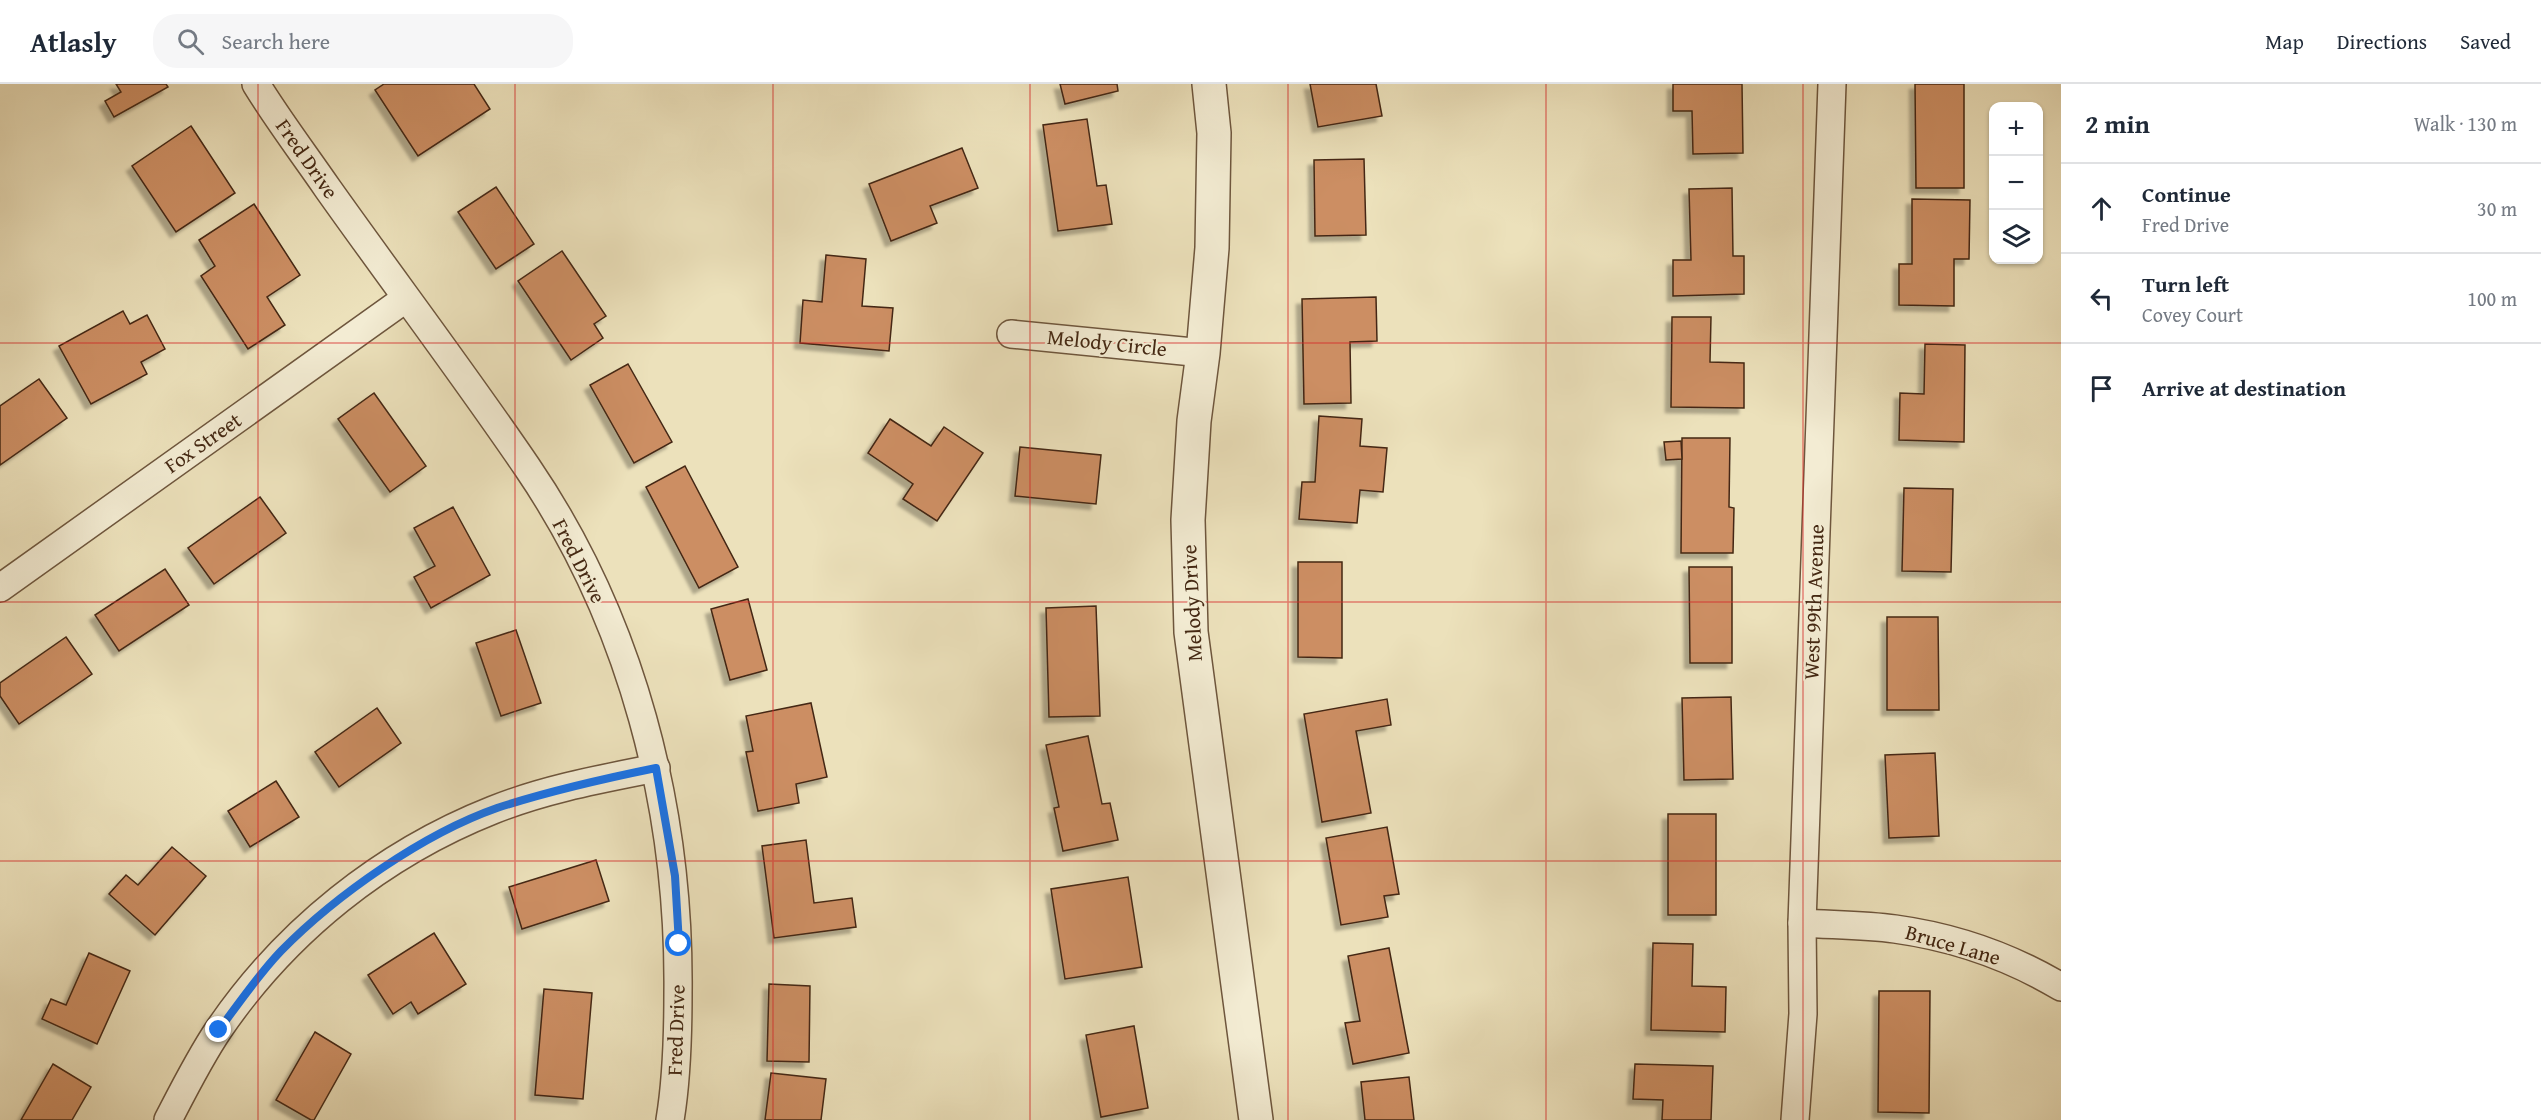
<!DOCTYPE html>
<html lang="en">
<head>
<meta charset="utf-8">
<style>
  body { margin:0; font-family:"Gentium Book Plus",serif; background:#f6f6f7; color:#1f2937 }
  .controls { position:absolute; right:18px; top:18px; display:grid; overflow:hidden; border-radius:12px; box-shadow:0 2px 4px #0004 }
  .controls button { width:54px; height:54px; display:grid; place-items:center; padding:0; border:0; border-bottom:2px solid #e0e1e3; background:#fff; color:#1f2937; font:30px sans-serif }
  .stop { position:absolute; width:18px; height:18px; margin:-14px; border:4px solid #1a73e8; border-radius:50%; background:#fff }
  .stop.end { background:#1a73e8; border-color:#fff; box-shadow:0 2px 6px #0008 }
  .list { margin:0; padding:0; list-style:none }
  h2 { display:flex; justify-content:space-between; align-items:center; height:78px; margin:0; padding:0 24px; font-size:26px }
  h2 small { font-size:20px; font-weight:400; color:#747a83 }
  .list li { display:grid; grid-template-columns:39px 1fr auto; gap:18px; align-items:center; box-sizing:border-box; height:90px; padding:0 24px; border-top:2px solid #e0e1e3 }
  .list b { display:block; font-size:22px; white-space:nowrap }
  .list p { margin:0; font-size:20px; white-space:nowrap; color:#747a83 }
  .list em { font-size:20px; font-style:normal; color:#747a83 }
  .icon { flex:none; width:33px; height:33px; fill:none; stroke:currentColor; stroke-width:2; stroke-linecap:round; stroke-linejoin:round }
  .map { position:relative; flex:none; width:2061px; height:1036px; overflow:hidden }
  header { display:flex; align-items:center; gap:36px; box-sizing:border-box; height:84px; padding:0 30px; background:#fff; border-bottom:2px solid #e0e1e3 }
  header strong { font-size:28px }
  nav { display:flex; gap:33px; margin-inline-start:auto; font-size:21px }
  .search { width:420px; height:54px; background:#f6f6f7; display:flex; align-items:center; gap:15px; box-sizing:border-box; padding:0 21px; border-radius:24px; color:#747a83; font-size:22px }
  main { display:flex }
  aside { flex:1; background:#fff }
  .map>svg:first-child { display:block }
  .building { fill:#cc8e64; stroke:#442813; stroke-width:1.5; filter:url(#shadow) }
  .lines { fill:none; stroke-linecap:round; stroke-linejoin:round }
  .minor-casing { stroke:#6e563d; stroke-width:30 }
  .tertiary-casing { stroke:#6e563d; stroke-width:36 }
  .minor { stroke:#f3ecd3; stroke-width:27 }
  .tertiary { stroke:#f3ecd3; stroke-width:33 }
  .route { stroke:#1a73e8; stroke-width:8 }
  .grid { fill:none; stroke:#d62828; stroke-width:1.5; stroke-opacity:0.55 }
  .labels { text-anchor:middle; stroke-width:4.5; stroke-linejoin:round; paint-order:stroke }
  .street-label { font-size:21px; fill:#442813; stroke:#f3ecd3 }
</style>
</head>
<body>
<header>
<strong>Atlasly</strong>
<div class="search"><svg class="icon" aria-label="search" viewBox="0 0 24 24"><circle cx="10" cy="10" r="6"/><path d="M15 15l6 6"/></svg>Search here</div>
<nav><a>Map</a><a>Directions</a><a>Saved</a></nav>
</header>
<main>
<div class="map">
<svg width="2061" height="1036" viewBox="0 0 2061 1036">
  <defs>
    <filter id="shadow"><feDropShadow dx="-5.5" dy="5.5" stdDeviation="1.5" flood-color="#0004"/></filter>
  </defs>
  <rect width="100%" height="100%" fill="#ece1bb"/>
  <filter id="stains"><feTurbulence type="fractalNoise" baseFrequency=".00333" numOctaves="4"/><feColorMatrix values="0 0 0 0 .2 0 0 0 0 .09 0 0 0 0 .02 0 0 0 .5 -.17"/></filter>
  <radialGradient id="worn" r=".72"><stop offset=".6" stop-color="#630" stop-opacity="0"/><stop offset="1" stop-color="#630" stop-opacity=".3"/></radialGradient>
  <!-- building -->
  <g class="building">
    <polygon points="116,0 166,0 168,3 114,33 105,17 121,8"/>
    <polygon points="384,0 474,0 490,25 418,72 375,6"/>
    <polygon points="1060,0 1117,0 1118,7 1065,20"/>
    <polygon points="1310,0 1376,0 1382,32 1318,43"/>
    <polygon points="1673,0 1742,0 1743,69 1693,70 1692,27 1673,27"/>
    <polygon points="1915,0 1964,0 1964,104 1916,104"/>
    <polygon points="1087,35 1097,102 1106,101 1112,140 1058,147 1043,41"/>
    <polygon points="191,42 235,109 176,148 132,82"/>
    <polygon points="962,64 978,104 930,122 937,139 891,157 869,100"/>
    <polygon points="1364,75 1366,151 1315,152 1314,76"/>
    <polygon points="496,103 534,160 496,185 458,128"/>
    <polygon points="1732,104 1733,172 1744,172 1744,210 1673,212 1673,176 1691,176 1689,105"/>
    <polygon points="1912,115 1970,116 1969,175 1954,175 1954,222 1899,221 1899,180 1912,180"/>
    <polygon points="254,120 300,191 267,213 285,241 248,265 201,192 215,182 199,156"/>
    <polygon points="562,167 606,232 594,240 603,254 571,276 518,197"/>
    <polygon points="826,171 866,175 862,222 893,224 889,267 800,259 803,216 822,218"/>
    <polygon points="1376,213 1377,257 1350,258 1351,319 1304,320 1302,215"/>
    <polygon points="123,227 130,240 147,231 165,265 141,278 147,290 91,320 59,262"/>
    <polygon points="1672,233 1711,233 1710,278 1744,279 1744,324 1671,323"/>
    <polygon points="1925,260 1965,261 1964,358 1899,356 1900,309 1924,310"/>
    <polygon points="628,280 672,358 634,379 590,301"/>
    <polygon points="39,295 67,334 0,381 0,322"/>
    <polygon points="374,309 426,382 390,408 338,335"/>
    <polygon points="1319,332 1362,335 1360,362 1387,364 1383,408 1360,406 1357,439 1299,435 1302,398 1315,398"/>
    <polygon points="890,335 931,362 944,343 983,369 937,437 903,415 913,400 868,369"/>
    <polygon points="1682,354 1730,354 1729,423 1734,424 1733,469 1681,469"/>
    <polygon points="1681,357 1682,375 1666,376 1664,358"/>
    <polygon points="1020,363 1101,371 1096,420 1015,412"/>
    <polygon points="685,382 738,483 699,504 646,403"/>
    <polygon points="1904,404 1953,405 1951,488 1902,487"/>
    <polygon points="260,413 286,449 214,500 188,464"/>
    <polygon points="453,423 490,491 431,524 414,493 435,482 414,444"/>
    <polygon points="1298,478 1342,478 1342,574 1298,573"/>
    <polygon points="1689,483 1732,483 1732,579 1690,579"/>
    <polygon points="165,485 189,521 119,567 95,531"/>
    <polygon points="748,515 767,586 730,596 711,525"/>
    <polygon points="1096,522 1100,632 1049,633 1046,524"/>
    <polygon points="1887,533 1938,533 1939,626 1887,626"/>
    <polygon points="516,546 541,619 501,632 476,559"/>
    <polygon points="66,553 92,590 19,640 0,612 0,599"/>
    <polygon points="1731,613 1733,695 1684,696 1682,614"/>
    <polygon points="1387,615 1391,641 1356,647 1371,729 1322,738 1304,630"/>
    <polygon points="811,619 827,693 796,700 799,719 758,727 746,668 753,667 746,632"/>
    <polygon points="377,624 401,659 339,703 315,668"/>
    <polygon points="1088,652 1102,720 1110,719 1118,756 1063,767 1054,724 1059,723 1046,661"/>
    <polygon points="1935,669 1939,752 1889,754 1885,671"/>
    <polygon points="276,697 299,733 250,763 228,727"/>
    <rect x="1668" y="730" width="48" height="101"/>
    <polygon points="1387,743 1399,810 1384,812 1388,833 1341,841 1326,754"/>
    <polygon points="806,756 814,819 852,814 856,843 774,854 762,762"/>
    <polygon points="172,763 206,792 155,851 109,810 126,791 138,801"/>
    <polygon points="596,776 609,817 522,845 509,803"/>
    <polygon points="1128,793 1142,883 1065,895 1051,805"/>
    <polygon points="434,849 466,900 418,930 411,918 393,930 368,891"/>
    <polygon points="1653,859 1693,860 1692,902 1726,903 1725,948 1651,946"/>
    <polygon points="1389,864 1409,969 1353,980 1345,939 1360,937 1348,872"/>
    <polygon points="89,869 130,887 97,960 42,935 51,915 66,921"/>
    <polygon points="769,900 810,902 809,978 767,977"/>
    <polygon points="544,905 592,909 583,1015 535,1011"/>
    <polygon points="1879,907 1930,907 1929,1029 1878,1028"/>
    <polygon points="1134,942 1148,1024 1101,1033 1086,951"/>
    <polygon points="315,948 351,970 314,1036 311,1036 276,1016"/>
    <polygon points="53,980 91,1003 72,1036 21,1036"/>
    <polygon points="1635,980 1713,982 1711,1036 1662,1036 1663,1016 1633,1015"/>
    <polygon points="771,989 826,995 821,1036 765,1036"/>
    <polygon points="1409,993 1414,1036 1365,1036 1361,998"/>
  </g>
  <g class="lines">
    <!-- minor casing -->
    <g class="minor-casing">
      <g id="minor">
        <path d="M256,0C278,36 304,70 328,105C394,198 463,289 527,383C632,537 680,724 678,909C678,951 677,994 670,1036"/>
        <polyline points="1011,250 1203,269"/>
        <polyline points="0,504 405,215"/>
        <path d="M1802,839C1833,841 1865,841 1895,845C1953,853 2011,873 2061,903"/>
        <path d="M168,1036C184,1005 200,973 219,945C286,847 382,770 493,726C545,705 601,695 656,684"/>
        <polyline points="1795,1036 1803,930 1802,839 1832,0"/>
      </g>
    </g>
    <!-- tertiary casing -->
    <g class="tertiary-casing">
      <polyline id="tertiary" points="1209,0 1214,49 1212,164 1203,269 1194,337 1188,436 1191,548 1256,1036"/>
    </g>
    <!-- minor -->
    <use href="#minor" class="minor"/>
    <!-- tertiary -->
    <use href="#tertiary" class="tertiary"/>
  </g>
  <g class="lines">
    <!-- route -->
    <path class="route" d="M219,946C239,919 258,891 281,867C336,811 423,750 497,724C549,707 602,695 656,684L675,792L679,860"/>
  </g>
  <!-- grid -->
  <path class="grid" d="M258,0V1036M515,0V1036M773,0V1036M1030,0V1036M1288,0V1036M1546,0V1036M1803,0V1036M0,259H2061M0,518H2061M0,777H2061"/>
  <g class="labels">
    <!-- street labels -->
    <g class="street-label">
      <text transform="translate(307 75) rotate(55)" y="7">Fred Drive</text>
      <text transform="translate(1107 259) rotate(6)" y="7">Melody Circle</text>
      <text transform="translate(203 359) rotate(-35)" y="7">Fox Street</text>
      <text transform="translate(579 477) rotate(63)" y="7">Fred Drive</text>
      <text transform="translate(1814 518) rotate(-88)" y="7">West 99th Avenue</text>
      <text transform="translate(1192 519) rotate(-93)" y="7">Melody Drive</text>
      <text transform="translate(1953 861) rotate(16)" y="7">Bruce Lane</text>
      <text transform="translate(676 946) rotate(-88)" y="7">Fred Drive</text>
    </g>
  </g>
  <rect width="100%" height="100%" filter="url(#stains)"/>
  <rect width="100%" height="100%" fill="url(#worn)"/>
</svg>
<div class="controls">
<button>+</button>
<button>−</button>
<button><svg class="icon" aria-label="layers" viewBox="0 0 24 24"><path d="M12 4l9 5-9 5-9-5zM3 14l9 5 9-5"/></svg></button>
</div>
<div class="stop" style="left:679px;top:860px"></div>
<div class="stop end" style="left:219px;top:946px"></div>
</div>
<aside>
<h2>2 min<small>Walk · 130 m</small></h2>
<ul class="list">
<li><svg class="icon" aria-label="ahead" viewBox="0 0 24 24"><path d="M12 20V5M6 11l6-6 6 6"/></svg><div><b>Continue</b><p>Fred Drive</p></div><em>30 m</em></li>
<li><svg class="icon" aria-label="left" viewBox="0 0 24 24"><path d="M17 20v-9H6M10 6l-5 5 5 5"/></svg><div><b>Turn left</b><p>Covey Court</p></div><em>100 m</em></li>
<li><svg class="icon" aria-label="arrive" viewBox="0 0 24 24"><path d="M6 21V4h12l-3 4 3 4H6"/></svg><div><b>Arrive at destination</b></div></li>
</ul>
</aside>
</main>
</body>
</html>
